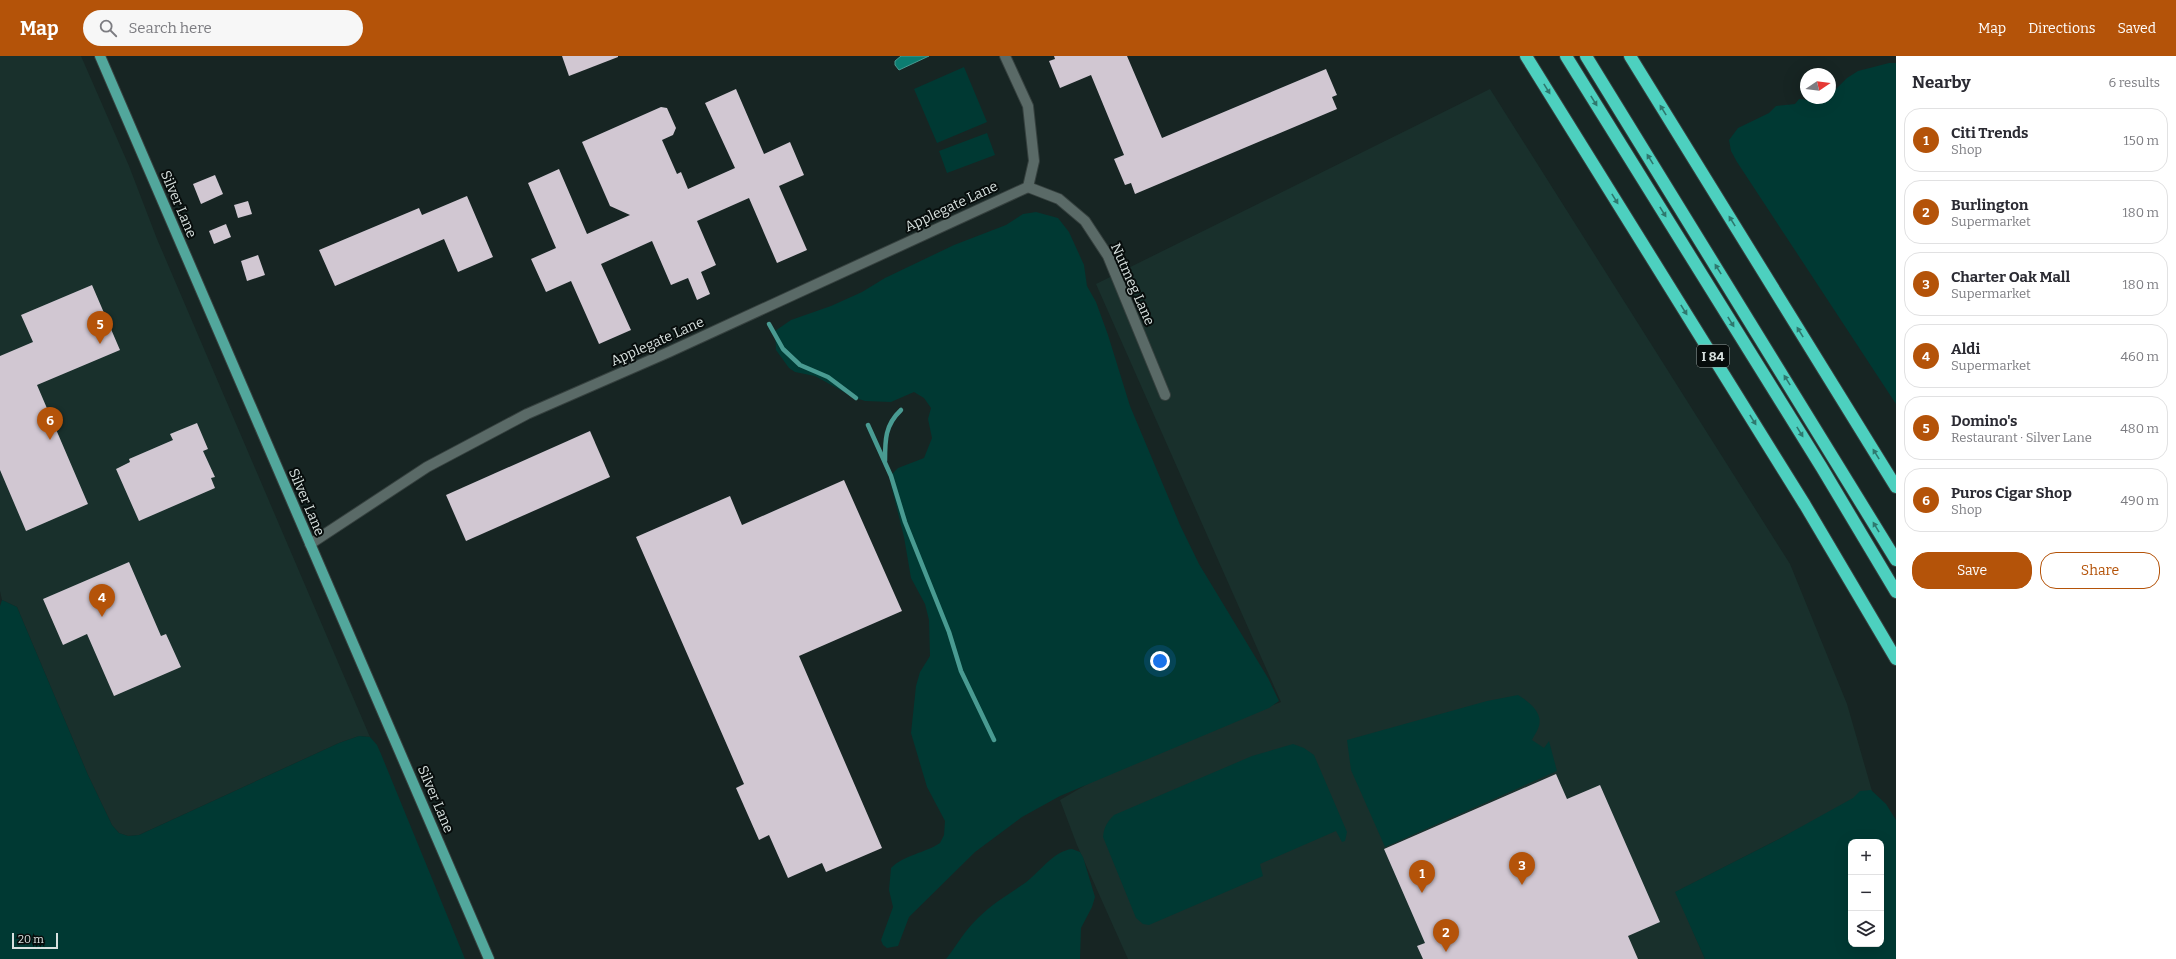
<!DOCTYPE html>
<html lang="en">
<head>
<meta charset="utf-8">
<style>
  body { margin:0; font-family:Bitter,serif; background:#f7f7f7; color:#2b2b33 }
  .controls { position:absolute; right:12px; bottom:12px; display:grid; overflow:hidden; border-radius:8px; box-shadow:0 4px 16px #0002 }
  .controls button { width:36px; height:36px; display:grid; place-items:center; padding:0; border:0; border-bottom:1px solid #e1e1e2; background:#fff; color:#2b2b33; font:20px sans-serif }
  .compass { position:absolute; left:1800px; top:12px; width:36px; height:36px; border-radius:50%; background:#fff; box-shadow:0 4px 16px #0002; rotate:77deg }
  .scale { position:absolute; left:12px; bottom:10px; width:46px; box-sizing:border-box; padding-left:4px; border:2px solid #d8e1df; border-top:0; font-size:11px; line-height:14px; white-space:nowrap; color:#d8e1df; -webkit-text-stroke:3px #070d0c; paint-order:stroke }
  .you { position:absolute; left:1160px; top:605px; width:14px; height:14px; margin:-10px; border:3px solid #fff; border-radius:50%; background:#1a73e8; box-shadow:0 0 0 6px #1a73e833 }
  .badge { display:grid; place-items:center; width:26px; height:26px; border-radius:50%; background:#b45309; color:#fff; font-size:13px; font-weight:700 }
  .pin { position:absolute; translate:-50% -33px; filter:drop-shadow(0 1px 2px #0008) }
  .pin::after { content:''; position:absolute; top:21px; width:14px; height:12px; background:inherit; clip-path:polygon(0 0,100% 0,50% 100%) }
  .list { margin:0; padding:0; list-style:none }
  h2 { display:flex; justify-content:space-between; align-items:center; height:52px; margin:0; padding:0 16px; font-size:17px }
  h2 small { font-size:13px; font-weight:400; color:#7c7c81 }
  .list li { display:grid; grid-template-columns:26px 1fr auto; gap:12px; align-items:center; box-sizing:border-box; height:64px; margin:0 8px 8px; padding:0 8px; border:1px solid #e1e1e2; border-radius:16px }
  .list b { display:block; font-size:15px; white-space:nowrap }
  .list p { margin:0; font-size:13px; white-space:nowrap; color:#7c7c81 }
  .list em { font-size:13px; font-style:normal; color:#7c7c81 }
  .actions { display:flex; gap:8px; padding:12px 16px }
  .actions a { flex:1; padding:9px 0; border:1px solid #b45309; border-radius:16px; text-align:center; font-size:14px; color:#b45309 }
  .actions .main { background:#b45309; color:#fff }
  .icon { flex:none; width:22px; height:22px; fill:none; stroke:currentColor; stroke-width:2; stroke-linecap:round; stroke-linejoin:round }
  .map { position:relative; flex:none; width:1896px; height:903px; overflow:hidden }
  header { display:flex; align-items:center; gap:24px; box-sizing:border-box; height:56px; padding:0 20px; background:#b45309; color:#fff }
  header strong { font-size:19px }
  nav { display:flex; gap:22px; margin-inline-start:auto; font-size:14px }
  .search { width:280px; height:36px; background:#f7f7f7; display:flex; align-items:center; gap:10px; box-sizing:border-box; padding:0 14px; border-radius:22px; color:#7c7c81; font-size:15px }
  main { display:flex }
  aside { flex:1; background:#fff }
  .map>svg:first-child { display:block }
  .built { fill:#19302c }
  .green { fill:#003933; fill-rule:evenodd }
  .water { fill:#0c7d71; stroke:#499b92 }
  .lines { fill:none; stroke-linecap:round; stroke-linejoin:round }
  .stream { stroke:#499b92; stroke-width:4.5 }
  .building { fill:#d1c7d2 }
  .minor-casing { stroke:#36413f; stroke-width:12 }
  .major-casing { stroke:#36413f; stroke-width:12 }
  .highway-casing { stroke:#36413f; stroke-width:14 }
  .minor { stroke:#5a6a67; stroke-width:10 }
  .major { stroke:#52a79c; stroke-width:10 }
  .highway { stroke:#4dd0bf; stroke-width:12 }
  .oneway { fill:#2e786e }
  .labels { text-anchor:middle; stroke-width:4; stroke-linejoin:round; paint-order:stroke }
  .shield { fill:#070d0c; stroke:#99a1a0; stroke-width:1 }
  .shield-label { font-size:13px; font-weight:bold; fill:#d8e1df }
  .street-label { font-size:14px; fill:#d8e1df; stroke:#070d0c }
</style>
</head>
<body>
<header>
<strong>Map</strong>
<div class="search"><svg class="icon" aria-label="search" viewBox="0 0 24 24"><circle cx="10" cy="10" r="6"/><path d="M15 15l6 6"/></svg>Search here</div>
<nav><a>Map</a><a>Directions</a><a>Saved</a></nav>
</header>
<main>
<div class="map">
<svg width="1896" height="903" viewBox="0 0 1896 903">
  <rect width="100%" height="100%" fill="#172523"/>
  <!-- built -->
  <g class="built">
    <polygon points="0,0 81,0 129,110 157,183 370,681 359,680 339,687 139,779 128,780 119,777 112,769 88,719 17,551 2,544 0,535"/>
    <polygon points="1490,33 1790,508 1847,648 1872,735 1676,836 1705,903 1128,903 1077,789 1060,744 1127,705 1281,646 1096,228"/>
  </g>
  <!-- green -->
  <g class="green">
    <polygon points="1889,7 1896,7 1896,348 1737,106 1731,95 1729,84 1738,72 1769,57 1776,50 1795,48 1799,43 1810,44 1830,42 1830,39 1847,22 1858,15"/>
    <polygon points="964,11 987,66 937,87 914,33"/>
    <polygon points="987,77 995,99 947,117 939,95"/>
    <path d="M1036,156L1058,162L1069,176L1084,209L1087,230L1096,246L1108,279L1130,350L1180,469L1199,508L1268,622L1279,645L1269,652L1060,740L1022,761L975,796L909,861L898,890L887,892L883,889L881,884L893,851L889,834L891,812C904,799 925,797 940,787L944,779L945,765L927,731L911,677L916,630L920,616L930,600L929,564L925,548L911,522L904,481L891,429L892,418L898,412L924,402L932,382L928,363L931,352L924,342L914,336L891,346L865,345L853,341L815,320L795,316L789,312L776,294L775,275L791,264L831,250L862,236L885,222L954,189L1006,169L1023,158Z"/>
    <polygon points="2,544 17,551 88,719 112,769 119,777 128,780 139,779 339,687 359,680 370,681 377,689 381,698 465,903 0,903 0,550"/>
    <path d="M1518,639C1528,645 1543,656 1539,670C1538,674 1534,680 1532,684L1544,692L1549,685L1557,715L1385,791L1351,714L1347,684L1487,645Z"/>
    <path d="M1293,688L1304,692L1314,699L1347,776L1345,785L1342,786L1336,775L1260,808L1263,820L1149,869L1143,868L1136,862L1103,781C1104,771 1107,766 1114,759L1252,700Z"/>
    <path d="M1871,734L1886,748L1896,764V903H1705L1675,836L1779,783L1853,742L1860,735ZM1851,786H1881V888H1851Z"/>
    <path d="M1072,793L1080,796L1083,801L1095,841L1092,851L1081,872L1080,903H946C957,889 965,874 978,862C992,848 1009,838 1025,827C1039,817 1053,795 1072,793Z"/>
  </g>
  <!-- water -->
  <polygon class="water" points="901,0 929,0 899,14 895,9 895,5"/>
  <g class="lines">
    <!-- stream -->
    <g class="stream">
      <polyline points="769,268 783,293 800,309 828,321 856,342"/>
      <polyline points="868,369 891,420 905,466 949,576 961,615 994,684"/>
      <path d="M885,405C885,384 885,369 901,354"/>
    </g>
  </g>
  <!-- building -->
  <g class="building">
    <polygon points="562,0 618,0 618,1 569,20"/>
    <polygon points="1054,0 1127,0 1162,82 1326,13 1337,39 1332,41 1337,53 1135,138 1131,127 1125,129 1114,103 1124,99 1091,19 1060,32 1049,5 1055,3"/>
    <polygon points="736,33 764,98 790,86 804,119 779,130 807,194 777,207 749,142 697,165 716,209 701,216 710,238 697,244 688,222 671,229 652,185 601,208 631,274 599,288 571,225 546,236 531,203 556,192 528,127 559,113 587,178 630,159 610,150 582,86 661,51 667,52 676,72 673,79 662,84 677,118 681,116 688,133 735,112 705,47"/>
    <polygon points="215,119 223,138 201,148 193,128"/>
    <polygon points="467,140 493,201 458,216 444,183 335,230 319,194 419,152 422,159"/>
    <polygon points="248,145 252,158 238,162 234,149"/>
    <polygon points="226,168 231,181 214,188 209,175"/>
    <polygon points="258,199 265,219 247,225 241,205"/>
    <polygon points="92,229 120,294 37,329 88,448 26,475 0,414 0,300 33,286 21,259"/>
    <polygon points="197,367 208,393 203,395 215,421 211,422 215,432 139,465 116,413 130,406 129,403 173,384 170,378"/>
    <polygon points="590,375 610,421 466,485 446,439"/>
    <polygon points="844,424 902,555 799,600 882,792 826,816 822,807 788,822 769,779 759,784 736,732 744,728 636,481 730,440 742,469"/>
    <polygon points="129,506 161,580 166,578 181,611 114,640 87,578 63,589 43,543"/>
    <polygon points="1556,718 1567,743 1600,729 1660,866 1628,880 1638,903 1423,903 1417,890 1425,887 1384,793"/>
  </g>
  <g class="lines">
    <!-- minor casing -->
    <g class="minor-casing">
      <g id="minor">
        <polyline points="1005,0 1028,50 1034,105 1028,131"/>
        <polyline points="1028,131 1059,143 1085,165 1108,200 1165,339"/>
        <polyline points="310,488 427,411 527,358 669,296 1028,131"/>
      </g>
    </g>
    <!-- major casing -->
    <g class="major-casing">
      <polyline id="major" points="100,0 489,903"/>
    </g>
    <!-- highway casing -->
    <g class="highway-casing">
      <g id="highway">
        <polyline points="1526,0 1805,449 1896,603"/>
        <polyline points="1566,0 1822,412 1896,536"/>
        <polyline points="1586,0 1896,504"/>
        <polyline points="1630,0 1896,431"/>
      </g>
    </g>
    <!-- minor -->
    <use href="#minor" class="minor"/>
    <!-- major -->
    <use href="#major" class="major"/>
    <!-- highway -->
    <use href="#highway" class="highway"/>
  </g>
  <!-- one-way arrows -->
  <defs><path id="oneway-solid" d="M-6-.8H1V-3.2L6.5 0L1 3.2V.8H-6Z"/></defs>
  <g class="oneway">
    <use href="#oneway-solid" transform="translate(1547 33) rotate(58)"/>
    <use href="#oneway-solid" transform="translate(1594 45) rotate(58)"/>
    <use href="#oneway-solid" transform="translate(1663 54) rotate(-122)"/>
    <use href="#oneway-solid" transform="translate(1650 103) rotate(-122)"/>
    <use href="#oneway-solid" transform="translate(1615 143) rotate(58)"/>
    <use href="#oneway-solid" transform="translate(1663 156) rotate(58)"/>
    <use href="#oneway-solid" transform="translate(1732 165) rotate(-122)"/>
    <use href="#oneway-solid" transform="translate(1718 213) rotate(-122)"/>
    <use href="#oneway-solid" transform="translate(1684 254) rotate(58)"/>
    <use href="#oneway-solid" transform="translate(1731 266) rotate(58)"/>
    <use href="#oneway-solid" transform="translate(1800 276) rotate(-122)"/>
    <use href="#oneway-solid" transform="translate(1787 324) rotate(-122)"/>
    <use href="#oneway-solid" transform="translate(1753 364) rotate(58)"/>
    <use href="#oneway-solid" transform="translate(1800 376) rotate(58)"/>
    <use href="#oneway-solid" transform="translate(1876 398) rotate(-122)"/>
    <use href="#oneway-solid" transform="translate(1876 471) rotate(-121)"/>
  </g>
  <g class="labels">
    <!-- shield labels -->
    <rect class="shield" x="1697" y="289" width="32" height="22" rx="3"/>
    <g class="shield-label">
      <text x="1713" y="305">I 84</text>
    </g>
    <!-- street labels -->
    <g class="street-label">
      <text transform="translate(179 148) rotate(67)" y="5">Silver Lane</text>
      <text transform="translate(951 150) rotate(-25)" y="5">Applegate Lane</text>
      <text transform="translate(1133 228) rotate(66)" y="5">Nutmeg Lane</text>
      <text transform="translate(657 285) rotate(-24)" y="5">Applegate Lane</text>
      <text transform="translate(307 446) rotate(67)" y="5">Silver Lane</text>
      <text transform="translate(436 743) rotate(67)" y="5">Silver Lane</text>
    </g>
  </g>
</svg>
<div class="controls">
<button>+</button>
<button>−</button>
<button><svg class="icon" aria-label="layers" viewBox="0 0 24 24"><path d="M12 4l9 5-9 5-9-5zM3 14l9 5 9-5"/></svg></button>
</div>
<svg class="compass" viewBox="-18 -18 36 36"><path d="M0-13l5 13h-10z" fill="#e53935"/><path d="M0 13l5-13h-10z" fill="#7c7c81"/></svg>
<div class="scale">20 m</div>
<div class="you"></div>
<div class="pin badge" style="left:1422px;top:837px">1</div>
<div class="pin badge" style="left:1446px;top:896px">2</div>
<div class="pin badge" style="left:1522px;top:829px">3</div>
<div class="pin badge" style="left:102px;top:561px">4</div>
<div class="pin badge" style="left:100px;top:288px">5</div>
<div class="pin badge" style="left:50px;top:384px">6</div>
</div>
<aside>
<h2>Nearby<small>6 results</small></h2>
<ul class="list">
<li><span class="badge">1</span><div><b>Citi Trends</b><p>Shop</p></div><em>150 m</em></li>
<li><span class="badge">2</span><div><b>Burlington</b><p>Supermarket</p></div><em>180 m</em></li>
<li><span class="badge">3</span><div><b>Charter Oak Mall</b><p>Supermarket</p></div><em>180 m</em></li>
<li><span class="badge">4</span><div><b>Aldi</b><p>Supermarket</p></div><em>460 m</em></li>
<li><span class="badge">5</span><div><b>Domino's</b><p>Restaurant · Silver Lane</p></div><em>480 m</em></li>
<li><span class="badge">6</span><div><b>Puros Cigar Shop</b><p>Shop</p></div><em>490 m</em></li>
</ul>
<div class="actions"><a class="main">Save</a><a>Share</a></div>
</aside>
</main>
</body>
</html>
